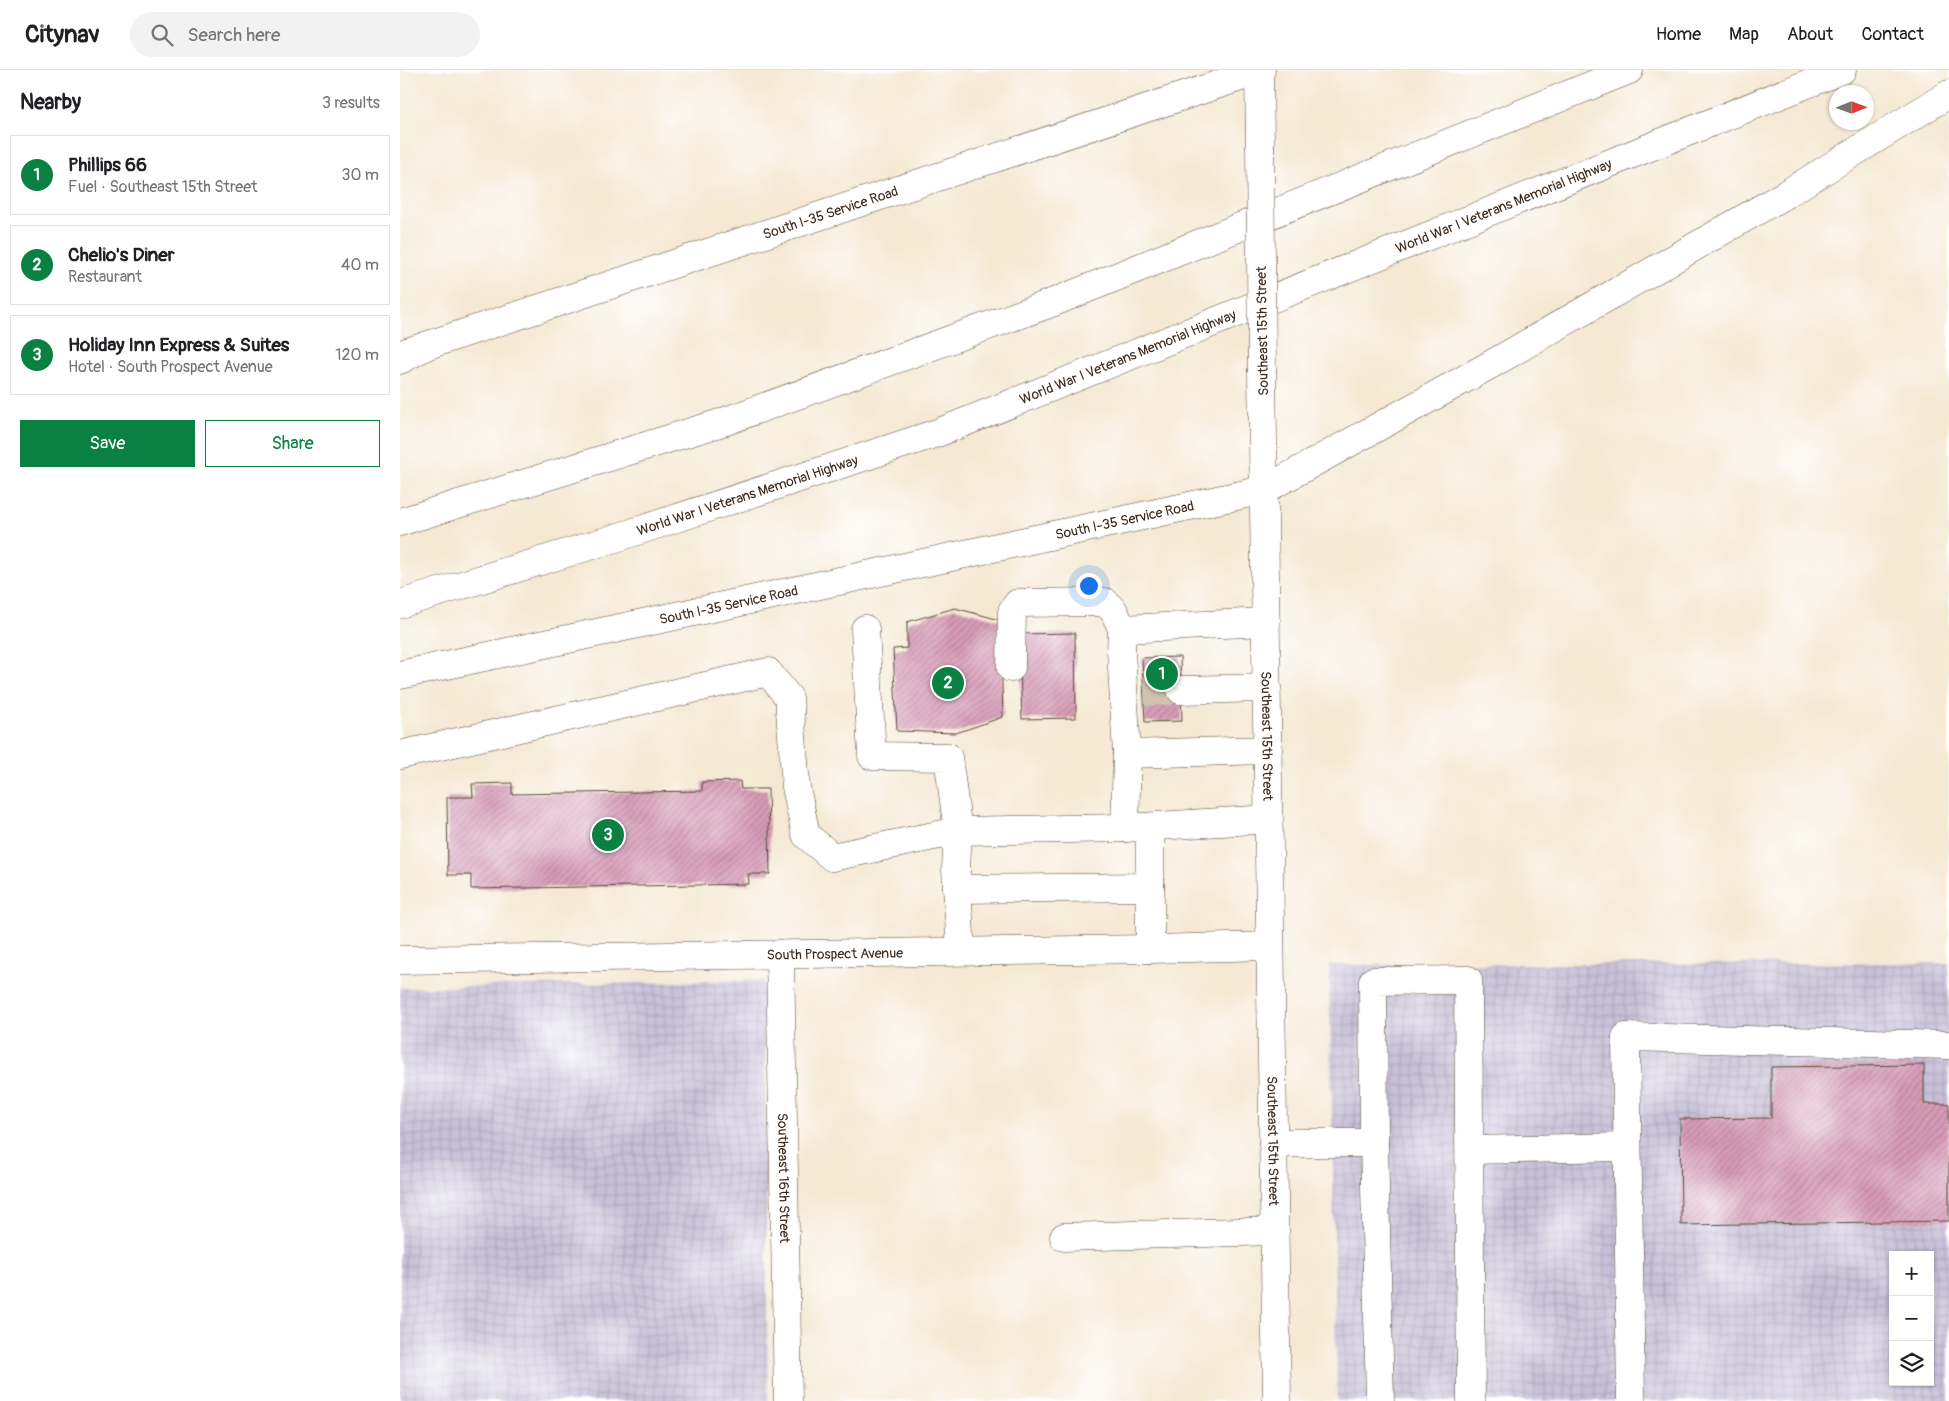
<!DOCTYPE html>
<html lang="en">
<head>
<meta charset="utf-8">
<style>
  body { margin:0; font-family:Pangolin,sans-serif; background:#f2f2f2; color:#202124 }
  .controls { position:absolute; right:15px; bottom:15px; display:grid; overflow:hidden; border-radius:0px; box-shadow:0 1px 4px #0004 }
  .controls button { width:45px; height:45px; display:grid; place-items:center; padding:0; border:0; border-bottom:1px solid #e0e0e0; background:#fff; color:#202124; font:25px sans-serif }
  .compass { position:absolute; left:1429px; top:15px; width:45px; height:45px; border-radius:50%; background:#fff; box-shadow:0 1px 4px #0004; rotate:89deg }
  .you { position:absolute; left:688px; top:515px; width:18px; height:18px; margin:-12px; border:4px solid #fff; border-radius:50%; background:#1a73e8; box-shadow:0 0 0 8px #1a73e833 }
  .badge { display:grid; place-items:center; width:32px; height:32px; border-radius:50%; background:#0b8043; color:#fff; font-size:16px; font-weight:700 }
  .pin { position:absolute; translate:-50% -50%; border:2px solid #fff; box-shadow:0 1px 5px #0006 }
  .list { margin:0; padding:0; list-style:none }
  h2 { display:flex; justify-content:space-between; align-items:center; height:65px; margin:0; padding:0 20px; font-size:21px }
  h2 small { font-size:16px; font-weight:400; color:#757577 }
  .list li { display:grid; grid-template-columns:32px 1fr auto; gap:15px; align-items:center; box-sizing:border-box; height:80px; margin:0 10px 10px; padding:0 10px; border:1px solid #e0e0e0; border-radius:0px }
  .list b { display:block; font-size:19px; white-space:nowrap }
  .list p { margin:0; font-size:16px; white-space:nowrap; color:#757577 }
  .list em { font-size:16px; font-style:normal; color:#757577 }
  .actions { display:flex; gap:10px; padding:15px 20px }
  .actions a { flex:1; padding:11px 0; border:1px solid #0b8043; border-radius:0px; text-align:center; font-size:18px; color:#0b8043 }
  .actions .main { background:#0b8043; color:#fff }
  .icon { flex:none; width:28px; height:28px; fill:none; stroke:currentColor; stroke-width:2; stroke-linecap:round; stroke-linejoin:round }
  .map { position:relative; flex:none; width:1549px; height:1331px; overflow:hidden }
  header { display:flex; align-items:center; gap:30px; box-sizing:border-box; height:70px; padding:0 25px; background:#fff; border-bottom:1px solid #e0e0e0 }
  header strong { font-size:24px }
  nav { display:flex; gap:28px; margin-inline-start:auto; font-size:18px }
  .search { width:350px; height:45px; background:#f2f2f2; display:flex; align-items:center; gap:12px; box-sizing:border-box; padding:0 18px; border-radius:28px; color:#757577; font-size:19px }
  main { display:flex }
  aside { flex:1; background:#fff }
  .map>svg:first-child { display:block }
  .industrial { fill:url(#industrial-grid); fill-rule:evenodd }
  .building { fill:url(#building-hatch) }
  .lines { fill:none; stroke-linecap:round; stroke-linejoin:round }
  .minor-tunnel { stroke:#d0c3b0; stroke-width:28; stroke-dasharray:28 14; stroke-linecap:butt }
  .minor-casing { stroke:#574739; stroke-width:29 }
  .major-casing { stroke:#574739; stroke-width:29 }
  .highway-casing { stroke:#574739; stroke-width:29 }
  .minor { stroke:#fff; stroke-width:28 }
  .major { stroke:#fff; stroke-width:28 }
  .highway { stroke:#fff; stroke-width:28 }
  .major-bridge-casing { stroke:#574739; stroke-width:29; stroke-linecap:butt }
  .major-bridge { stroke:#fff; stroke-width:28 }
  .labels { text-anchor:middle; stroke-width:4; stroke-linejoin:round; paint-order:stroke }
  .street-label { font-size:14px; fill:#3b2a1e; stroke:#fff }
</style>
</head>
<body>
<header>
<strong>Citynav</strong>
<div class="search"><svg class="icon" aria-label="search" viewBox="0 0 24 24"><circle cx="10" cy="10" r="6"/><path d="M15 15l6 6"/></svg>Search here</div>
<nav><a>Home</a><a>Map</a><a>About</a><a>Contact</a></nav>
</header>
<main>
<aside>
<h2>Nearby<small>3 results</small></h2>
<ul class="list">
<li><span class="badge">1</span><div><b>Phillips 66</b><p>Fuel · Southeast 15th Street</p></div><em>30 m</em></li>
<li><span class="badge">2</span><div><b>Chelio's Diner</b><p>Restaurant</p></div><em>40 m</em></li>
<li><span class="badge">3</span><div><b>Holiday Inn Express &amp; Suites</b><p>Hotel · South Prospect Avenue</p></div><em>120 m</em></li>
</ul>
<div class="actions"><a class="main">Save</a><a>Share</a></div>
</aside>
<div class="map">
<svg width="1549" height="1331" viewBox="0 0 1549 1331">
  <defs>
    <pattern id="industrial-grid" width="8" height="8" patternUnits="userSpaceOnUse" patternTransform="scale(1.25)"><rect width="8" height="8" fill="#c7c0d8"/><path d="M0 4h8M4 0v8" fill="none" stroke="#aca5b9"/></pattern>
    <pattern id="building-hatch" width="6" height="6" patternUnits="userSpaceOnUse" patternTransform="scale(1.25)"><rect width="6" height="6" fill="#d89cb8"/><path d="M-1 1l2-2M0 6l6-6M5 7l2-2" fill="none" stroke="#b07f95"/></pattern>
  </defs>
  <rect width="100%" height="100%" fill="#fff"/>
  <filter id="ink" filterUnits="userSpaceOnUse"><feTurbulence type="fractalNoise" baseFrequency=".02" numOctaves="2"/><feDisplacementMap in="SourceGraphic" scale="10" xChannelSelector="R" yChannelSelector="G"/><feConvolveMatrix kernelMatrix="1 2 1 2 8 2 1 2 1" color-interpolation-filters="sRGB"/></filter>
  <filter id="wash" filterUnits="userSpaceOnUse"><feTurbulence type="fractalNoise" baseFrequency=".0096" numOctaves="4" result="noise"/><feDisplacementMap in="SourceGraphic" scale="20" xChannelSelector="R" yChannelSelector="G"/><feGaussianBlur stdDeviation="1.12" result="paint"/><feColorMatrix in="noise" values="0 0 0 0 0 0 0 0 0 0 0 0 0 0 0 0 0 1.4 0 .05"/><feComposite in="paint" operator="in"/></filter>
  <g filter="url(#wash)">
    <rect width="100%" height="100%" fill="#f5e9d4"/>
    <!-- industrial -->
    <g class="industrial">
      <path d="M1549,893V1331H937L929,895ZM1493,1185H1530V1312H1493Z"/>
      <polygon points="364,910 368,1331 0,1331 0,918"/>
    </g>
    <g id="blocks">
      <!-- building -->
      <g class="building">
        <polygon points="555,538 600,550 603,647 556,663 497,661 493,579 507,578 507,552"/>
        <polygon points="675,563 676,648 622,649 619,564"/>
        <polygon points="780,587 782,651 745,652 742,588"/>
        <polygon points="340,711 341,719 368,719 370,804 348,804 349,814 71,819 71,805 48,805 47,727 73,727 72,714 112,713 112,724 302,721 302,712"/>
        <polygon points="1524,995 1524,1034 1549,1034 1549,1151 1281,1155 1280,1049 1371,1048 1371,997"/>
      </g>
    </g>
  </g>
  <g filter="url(#ink)">
    <use href="#blocks" fill-opacity="0" stroke="#574739" stroke-width="1"/>
    <g class="lines">
      <!-- minor-tunnel -->
      <polyline class="minor-tunnel" points="744,622 781,620"/>
      <!-- minor casing -->
      <g class="minor-casing">
        <g id="minor">
          <polyline points="866,552 722,559 721,581 727,684 868,680"/>
          <polyline points="465,559 472,686 548,687 558,761 725,758 869,749"/>
          <polyline points="611,598 612,541 618,533 705,532 714,541 722,559"/>
          <polyline points="781,620 867,618"/>
          <polyline points="0,685 368,602 389,628 396,717 406,765 432,787 558,761 556,799 561,881"/>
          <polyline points="750,757 750,879"/>
          <polyline points="725,758 727,684"/>
          <polyline points="557,819 750,817"/>
          <path id="s1" d="M380,884L388,1331"/>
          <path id="s2" d="M0,890L750,879L870,876"/>
          <polyline points="873,1073 974,1073"/>
          <polyline points="1070,1080 1227,1077"/>
          <polyline points="664,1167 875,1161"/>
          <polyline points="980,1331 974,1073 973,911 1068,910 1071,1331"/>
          <polyline points="1231,1331 1226,967 1549,975"/>
        </g>
      </g>
      <!-- major casing -->
      <g class="major-casing">
        <g id="major">
          <polyline points="859,0 860,75"/>
          <path id="s3" d="M4,283L859,1"/>
          <path id="s4" d="M862,302L877,1331"/>
          <path id="s5" d="M0,605L864,420"/>
        </g>
      </g>
      <!-- highway casing -->
      <g class="highway-casing">
        <g id="highway">
          <polyline points="859,1 861,0"/>
          <polyline points="0,290 26,276"/>
          <polyline points="864,420 1090,295 1386,124 1549,24"/>
          <polyline points="0,452 323,352 654,232 1229,0"/>
          <path id="s6" d="M0,534L219,467L540,362L1442,0"/>
        </g>
      </g>
      <!-- minor -->
      <use href="#minor" class="minor"/>
      <!-- major -->
      <use href="#major" class="major"/>
      <!-- highway -->
      <use href="#highway" class="highway"/>
      <!-- major-bridge casing -->
      <g class="major-bridge-casing">
        <polyline id="major-bridge" points="860,75 862,302"/>
      </g>
      <!-- major-bridge -->
      <use href="#major-bridge" class="major-bridge"/>
    </g>
  </g>
  <g class="labels">
    <!-- street labels -->
    <g class="street-label">
      <text dy="5" stroke="none"><textPath href="#s6" startOffset="1174">World War I Veterans Memorial Highway</textPath></text>
      <text dy="5" stroke="none"><textPath href="#s3" startOffset="449">South I-35 Service Road</textPath></text>
      <text transform="translate(862 261) rotate(-91)" y="5">Southeast 15th Street</text>
      <text dy="5" stroke="none"><textPath href="#s6" startOffset="769">World War I Veterans Memorial Highway</textPath></text>
      <text dy="5" stroke="none"><textPath href="#s6" startOffset="364">World War I Veterans Memorial Highway</textPath></text>
      <text dy="5" stroke="none"><textPath href="#s5" startOffset="741">South I-35 Service Road</textPath></text>
      <text dy="5" stroke="none"><textPath href="#s5" startOffset="336">South I-35 Service Road</textPath></text>
      <text dy="5" stroke="none"><textPath href="#s4" startOffset="364">Southeast 15th Street</textPath></text>
      <text dy="5" stroke="none"><textPath href="#s2" startOffset="435">South Prospect Avenue</textPath></text>
      <text dy="5" stroke="none"><textPath href="#s4" startOffset="769">Southeast 15th Street</textPath></text>
      <text dy="5" stroke="none"><textPath href="#s1" startOffset="224">Southeast 16th Street</textPath></text>
    </g>
  </g>
</svg>
<div class="controls">
<button>+</button>
<button>−</button>
<button><svg class="icon" aria-label="layers" viewBox="0 0 24 24"><path d="M12 4l9 5-9 5-9-5zM3 14l9 5 9-5"/></svg></button>
</div>
<svg class="compass" viewBox="-18 -18 36 36"><path d="M0-13l5 13h-10z" fill="#e53935"/><path d="M0 13l5-13h-10z" fill="#757577"/></svg>
<div class="you"></div>
<div class="pin badge" style="left:762px;top:604px">1</div>
<div class="pin badge" style="left:548px;top:613px">2</div>
<div class="pin badge" style="left:208px;top:765px">3</div>
</div>
</main>
</body>
</html>
